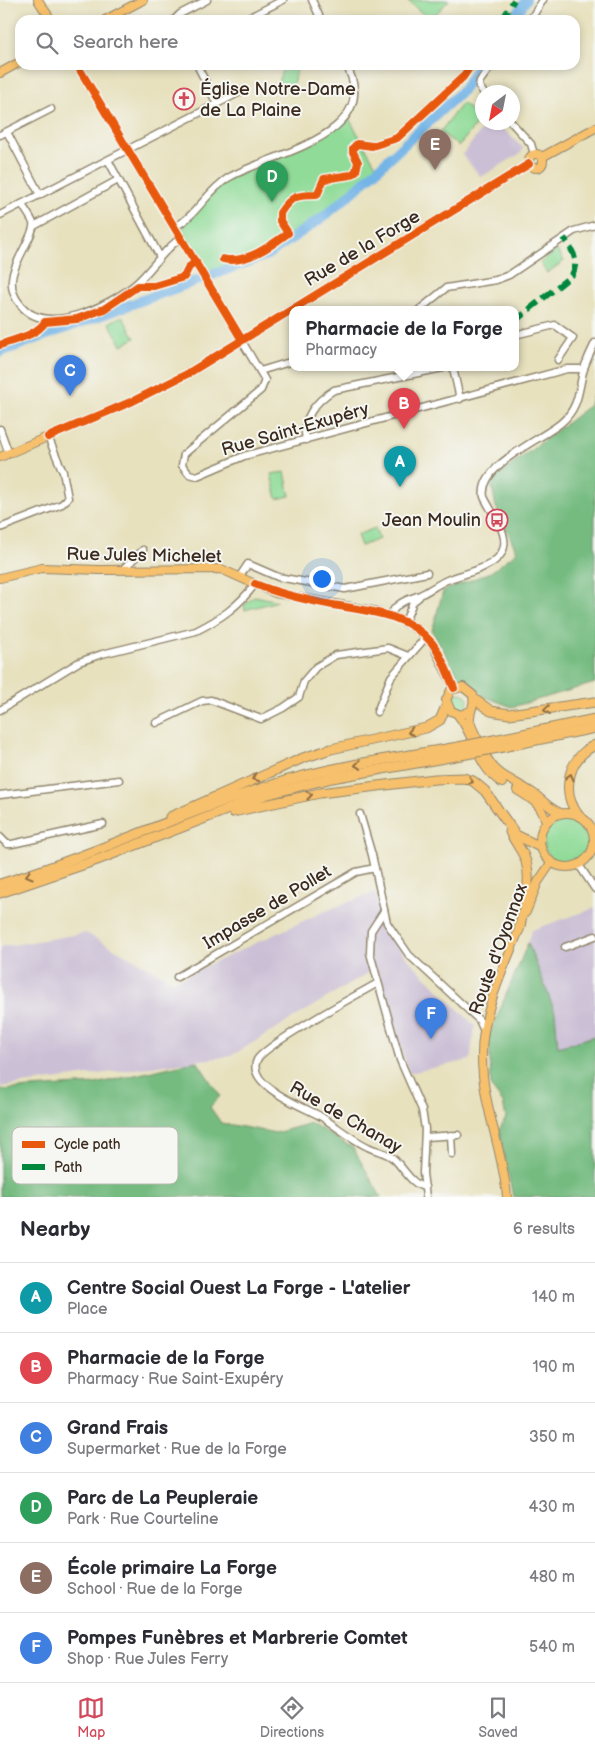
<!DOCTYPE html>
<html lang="en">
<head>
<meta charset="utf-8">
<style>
  body { margin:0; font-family:"Balsamiq Sans",sans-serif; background:#f7f7f7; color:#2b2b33 }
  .compass { position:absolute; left:475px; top:85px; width:45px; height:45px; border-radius:50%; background:#fff; box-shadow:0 2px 8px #0003; rotate:212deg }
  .you { position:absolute; left:321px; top:578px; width:18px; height:18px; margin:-12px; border:4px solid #fff; border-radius:50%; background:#1a73e8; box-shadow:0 0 0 8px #1a73e833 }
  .badge { display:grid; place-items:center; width:32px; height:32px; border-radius:50%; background:#d1495b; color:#fff; font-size:16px; font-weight:700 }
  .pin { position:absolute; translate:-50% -41px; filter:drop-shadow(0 1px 2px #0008) }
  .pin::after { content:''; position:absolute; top:26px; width:18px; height:15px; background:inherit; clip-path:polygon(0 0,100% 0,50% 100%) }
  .popup { position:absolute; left:289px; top:306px; width:230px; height:65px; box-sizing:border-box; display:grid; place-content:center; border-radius:10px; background:#fff; filter:drop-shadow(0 1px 4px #0005); font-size:16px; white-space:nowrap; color:#7c7c81 }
  .popup b { font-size:19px; color:#2b2b33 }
  .popup::after { content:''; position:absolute; left:50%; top:100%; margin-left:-10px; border:10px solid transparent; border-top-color:#fff }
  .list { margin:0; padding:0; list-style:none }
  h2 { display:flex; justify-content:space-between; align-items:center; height:65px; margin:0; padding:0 20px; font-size:21px }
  h2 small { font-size:16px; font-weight:400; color:#7c7c81 }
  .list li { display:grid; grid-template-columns:32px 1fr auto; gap:15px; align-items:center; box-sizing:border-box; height:70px; padding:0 20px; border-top:1px solid #e1e1e2 }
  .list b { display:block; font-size:19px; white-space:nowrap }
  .list p { margin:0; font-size:16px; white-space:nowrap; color:#7c7c81 }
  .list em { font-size:16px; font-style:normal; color:#7c7c81 }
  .icon { flex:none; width:28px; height:28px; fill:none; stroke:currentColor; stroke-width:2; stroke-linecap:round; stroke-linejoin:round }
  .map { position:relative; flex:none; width:595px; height:1197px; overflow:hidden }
  .search { position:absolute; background:#fff; box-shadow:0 2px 8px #0003; left:15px; right:15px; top:15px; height:55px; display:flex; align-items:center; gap:12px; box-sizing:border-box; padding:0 18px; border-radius:15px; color:#7c7c81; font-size:19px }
  .sheet { height:485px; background:#fff }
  nav { display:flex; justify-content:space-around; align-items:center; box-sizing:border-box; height:70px; border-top:1px solid #e1e1e2; background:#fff; font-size:14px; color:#7c7c81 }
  nav a { display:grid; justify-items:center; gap:2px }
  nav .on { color:#d1495b }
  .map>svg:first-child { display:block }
  .industrial { fill:#cbbfd5 }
  .green { fill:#90db98; stroke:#66825b }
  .forest { fill:#74bb80; stroke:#58724f }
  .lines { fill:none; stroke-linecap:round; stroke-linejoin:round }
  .river { stroke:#73b4e7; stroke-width:10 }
  .minor-casing { stroke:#91866e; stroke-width:9 }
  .major-casing { stroke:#91866e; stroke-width:10 }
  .highway-casing { stroke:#91866e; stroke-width:11 }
  .minor { stroke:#fff; stroke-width:6 }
  .major { stroke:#f7c06c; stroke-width:8 }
  .highway { stroke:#f7c06c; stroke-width:9 }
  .highway-bridge-casing { stroke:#91866e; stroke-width:11; stroke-linecap:butt }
  .highway-bridge { stroke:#f7c06c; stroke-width:9 }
  .quiet { stroke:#00873e; stroke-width:6; stroke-dasharray:12 6; stroke-linecap:butt }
  .cycleway-casing { stroke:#f6f6f2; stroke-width:11 }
  .cycleway { stroke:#e8590c; stroke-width:8 }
  .oneway { stroke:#906e41 }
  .labels { text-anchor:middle; stroke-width:4; stroke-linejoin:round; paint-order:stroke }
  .poi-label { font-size:18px; fill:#3b2a1e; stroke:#f6f6f2; text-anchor:start }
  .street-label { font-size:18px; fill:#3b2a1e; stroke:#f6f6f2 }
  .key { fill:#f6f6f2; stroke:#beb9b2; stroke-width:1 }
  .key-label { font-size:14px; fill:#3b2a1e }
</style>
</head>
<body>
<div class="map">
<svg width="595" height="1197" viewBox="0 0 595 1197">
  <rect width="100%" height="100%" fill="#f6f6f2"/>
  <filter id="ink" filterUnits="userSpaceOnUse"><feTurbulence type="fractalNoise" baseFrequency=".02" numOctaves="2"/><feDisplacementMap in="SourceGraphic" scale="10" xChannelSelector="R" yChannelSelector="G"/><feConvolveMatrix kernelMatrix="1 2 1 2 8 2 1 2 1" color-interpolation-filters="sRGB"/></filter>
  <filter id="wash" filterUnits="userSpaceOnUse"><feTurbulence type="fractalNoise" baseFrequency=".0096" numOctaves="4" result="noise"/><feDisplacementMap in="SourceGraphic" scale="20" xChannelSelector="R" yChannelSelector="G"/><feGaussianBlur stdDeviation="1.12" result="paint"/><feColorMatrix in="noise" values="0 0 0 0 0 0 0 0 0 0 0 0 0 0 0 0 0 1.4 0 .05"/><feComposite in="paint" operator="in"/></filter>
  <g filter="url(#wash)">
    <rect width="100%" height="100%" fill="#e7e1be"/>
    <!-- industrial -->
    <g class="industrial">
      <polygon points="487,123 497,123 523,148 521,153 481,177 462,155"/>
      <polygon points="375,892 387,932 406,957 475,1026 470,1060 409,1073 376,968 231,1056 0,1087 0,947 86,933 174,981 323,912"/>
      <polygon points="595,908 595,1036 558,1047 555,1012 528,943 532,930"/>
    </g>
    <!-- green -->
    <g class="green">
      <polygon points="407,0 449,0 430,20"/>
      <polygon points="284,65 297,69 291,90 277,85"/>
      <polygon points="462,103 481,118 459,146 440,132"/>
      <polygon points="347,115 378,169 322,218 267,255 239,265 203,273 179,233 195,210 226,179 323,136"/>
      <polygon points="557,250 564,261 547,273 540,263"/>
      <polygon points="122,316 135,338 122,345 109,323"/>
      <polygon points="285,472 290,496 277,499 271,474"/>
      <polygon points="375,528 379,539 361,546 357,535"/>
      <polygon points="255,596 278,601 245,610 244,605"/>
      <circle cx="460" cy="701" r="8"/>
      <path d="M563,817C586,817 595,839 583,858L580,856L573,864L554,861L544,848V832L555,819Z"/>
    </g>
    <!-- forest -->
    <g class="forest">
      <polygon points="595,387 595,683 512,707 483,696 476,688 459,677 432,631 443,591 491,572 517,552 496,507 491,481 590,405"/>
      <polygon points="528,943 555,1012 558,1047 595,1036 595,1197 513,1197 499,1130 506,1118 503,1103 491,1087 489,1035"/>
      <polygon points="197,1061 220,1096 210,1107 221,1123 276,1133 311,1123 353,1148 381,1197 0,1197 0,1090 95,1084"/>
    </g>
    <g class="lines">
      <!-- river -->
      <g class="river">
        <polyline points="513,20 526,0"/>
        <polyline points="0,352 267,255 322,218 352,193 462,91 480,65"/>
      </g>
    </g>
  </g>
  <g filter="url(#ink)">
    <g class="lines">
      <!-- minor casing -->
      <g class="minor-casing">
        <g id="minor">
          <polyline points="312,0 321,20"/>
          <polyline points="174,20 180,14 207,0"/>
          <polyline points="244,20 283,0"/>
          <polyline points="530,20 543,0"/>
          <polyline points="77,65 265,380 261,390 184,454 182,465 189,474 197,476 244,456 567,369 584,369"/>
          <polyline points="197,65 217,104"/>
          <polyline points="483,92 479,86 480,81 492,65"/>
          <polyline points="511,122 531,144 534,154"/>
          <polyline points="7,132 40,195"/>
          <polyline points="0,135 51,109"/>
          <polyline points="108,160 160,257"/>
          <path d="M22,204C25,210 31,217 33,223C36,233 13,262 12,279C11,288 14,297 20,304C45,338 108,306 133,286C151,272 162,250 181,238"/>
          <polyline points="0,215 244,90"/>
          <polyline points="34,226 118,180"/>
          <path d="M175,227C197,215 207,191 228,178C268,154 386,136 346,65"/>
          <polyline points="419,310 446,288 496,280 509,275 574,231 595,225"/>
          <polyline points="515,335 555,325 573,338 558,360"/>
          <polyline points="453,368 460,399"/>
          <polyline points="260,371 293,361"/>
          <polyline points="0,429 9,454"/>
          <path d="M306,440C301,419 316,401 334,390L443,368"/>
          <polyline points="0,528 62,504 68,498 63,472 48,437"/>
          <polyline points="123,569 143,550"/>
          <polyline points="240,576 248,564 278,577 345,589 427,573"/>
          <path d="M390,616C396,602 407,600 420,595C430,590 438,584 447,580C466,572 509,567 504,538C502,524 490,510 484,497C478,465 541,440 561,423C580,407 578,390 584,368C587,360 591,351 595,343"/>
          <polyline points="405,622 413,602 419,597"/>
          <path d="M0,710L79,662L102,654L196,631C220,619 239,606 255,584"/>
          <polyline points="377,712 391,677 426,637"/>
          <polyline points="156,723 202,701 211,700 261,719 283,708 299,697 304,681 316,667 336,655 388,648 408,656"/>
          <polyline points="0,795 119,780"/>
          <polyline points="360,814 372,855 387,923 409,955 479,1020 484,1031"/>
          <polyline points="0,837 7,844 12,844 103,824"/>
          <polyline points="594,837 595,836"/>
          <polyline points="579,865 595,889"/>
          <polyline points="384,911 371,931 370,953 400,1060 422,1110 425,1129 423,1173 426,1197"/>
          <polyline points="565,947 595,936"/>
          <polyline points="177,977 356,872 375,868"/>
          <path d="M378,983C360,993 263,1046 257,1060C245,1085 304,1107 320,1116C336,1126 351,1139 368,1147C377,1152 386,1151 395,1160C403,1168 413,1186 425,1187"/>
          <polyline points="451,1135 452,1154"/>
          <polyline points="426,1137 458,1135"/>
        </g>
      </g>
      <!-- major casing -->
      <g class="major-casing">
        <g id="major">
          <polyline points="38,0 51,20"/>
          <polyline points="105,20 143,0"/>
          <polyline points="0,73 20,62"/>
          <circle cx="536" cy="161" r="7"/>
          <polyline points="542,157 595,128"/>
          <polyline points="0,457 133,401 187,374 529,164"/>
          <polyline points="0,578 42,568 100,570 221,569 275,593 374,611 398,619 419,631 433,645 454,688"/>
          <path d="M470,711L461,715L451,711L446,700L451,690L463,687L473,695C476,705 469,710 470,720C471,728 476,735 479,742C494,777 503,774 533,793C543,800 549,809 561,813"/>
          <path d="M458,715C476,737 476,766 502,783"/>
          <path d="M517,790C532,799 542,805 546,822"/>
          <circle cx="567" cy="840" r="27"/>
          <polyline points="526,912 538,882 551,863"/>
          <path d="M507,1197C503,1150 482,1104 482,1057C481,1013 505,966 521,925"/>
        </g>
      </g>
      <!-- highway casing -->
      <g class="highway-casing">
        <g id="highway">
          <polyline points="474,699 491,711 509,714 595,702"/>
          <polyline points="494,740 595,719"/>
          <polyline points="498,748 595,728"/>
          <polyline points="233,812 320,793 435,779 464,778 473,781 485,791 516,835 540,847"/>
          <path d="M579,816C560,792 568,758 595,745"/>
          <polyline points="170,817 303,758 331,749 426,728 440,720 447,704"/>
          <path d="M510,832C514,840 520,848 524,856C534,880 524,906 519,930"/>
          <path d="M0,884C93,856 180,813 272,785C332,766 396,758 458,747"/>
          <polyline points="0,893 97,860 265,795 332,778 461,755"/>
        </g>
      </g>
      <!-- minor -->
      <use href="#minor" class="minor"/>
      <!-- major -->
      <use href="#major" class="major"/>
      <!-- highway -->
      <use href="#highway" class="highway"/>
      <!-- highway-bridge casing -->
      <g class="highway-bridge-casing">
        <g id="highway-bridge">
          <polyline points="458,747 494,740"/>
          <polyline points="461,755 498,748"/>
        </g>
      </g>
      <!-- highway-bridge -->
      <use href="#highway-bridge" class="highway-bridge"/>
      <!-- quiet -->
      <g class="quiet">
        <polyline points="502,20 514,0"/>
        <path d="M515,321L572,275C580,260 572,250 564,238"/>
      </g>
      <!-- cycleway casing -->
      <g class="cycleway-casing">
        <g id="cycleway">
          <polyline points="77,65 242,340"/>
          <path d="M223,259C245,265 272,245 288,233L280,221V213C291,196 296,195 317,195L324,179L351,175L356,171L358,162L353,152V148L357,144L372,146L397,138L463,77L471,65"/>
          <path d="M0,345C15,339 36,336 45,322L77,319L104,309L138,286H154L184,277L189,267L196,262"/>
          <polyline points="48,437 133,401 187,374 529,164"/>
          <path d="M255,584C279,594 302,599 328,604C365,611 406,612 432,643C442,656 448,674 454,688"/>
        </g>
      </g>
      <!-- cycleway -->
      <use href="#cycleway" class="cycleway"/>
    </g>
    <!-- one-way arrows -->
    <defs><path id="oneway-chevron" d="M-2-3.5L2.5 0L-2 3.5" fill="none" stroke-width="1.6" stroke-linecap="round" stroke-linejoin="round" transform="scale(1.25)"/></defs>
    <g class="oneway">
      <use href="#oneway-chevron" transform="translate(547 710) rotate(173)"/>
      <use href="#oneway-chevron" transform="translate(411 732) rotate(167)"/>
      <use href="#oneway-chevron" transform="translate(358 765) rotate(170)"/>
      <use href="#oneway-chevron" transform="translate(570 777) rotate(-76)"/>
      <use href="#oneway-chevron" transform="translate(255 778) rotate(156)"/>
      <use href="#oneway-chevron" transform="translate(470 781) rotate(22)"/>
      <use href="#oneway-chevron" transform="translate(309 795) rotate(-10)"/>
      <use href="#oneway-chevron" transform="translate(29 875) rotate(163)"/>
    </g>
  </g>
  <!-- icons -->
  <defs>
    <g id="church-ring" transform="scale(1.125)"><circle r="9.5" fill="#f6f6f2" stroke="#d1495b" stroke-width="1.5"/><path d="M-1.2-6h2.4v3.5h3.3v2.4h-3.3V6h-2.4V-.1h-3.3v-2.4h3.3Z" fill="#d1495b"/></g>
    <g id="bus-ring" transform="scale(1.125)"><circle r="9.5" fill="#f6f6f2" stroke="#d1495b" stroke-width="1.5"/><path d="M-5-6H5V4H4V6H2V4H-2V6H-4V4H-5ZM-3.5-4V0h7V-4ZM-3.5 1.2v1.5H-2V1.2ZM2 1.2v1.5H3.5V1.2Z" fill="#d1495b"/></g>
  </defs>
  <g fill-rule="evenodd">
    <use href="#church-ring" x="184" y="99"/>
    <use href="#bus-ring" x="497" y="520"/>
  </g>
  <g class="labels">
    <!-- poi labels -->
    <g class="poi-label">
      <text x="200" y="95">Église Notre-Dame<tspan x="200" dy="21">de La Plaine</tspan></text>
      <text x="481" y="526" text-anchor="end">Jean Moulin</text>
    </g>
    <!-- street labels -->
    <g class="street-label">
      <text transform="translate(362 248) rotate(-31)" y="6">Rue de la Forge</text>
      <text transform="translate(295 429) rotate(-16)" y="6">Rue Saint-Exupéry</text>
      <text transform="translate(144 555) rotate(1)" y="6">Rue Jules Michelet</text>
      <text transform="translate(267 907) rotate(-31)" y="6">Impasse de Pollet</text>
      <text transform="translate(498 949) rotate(-70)" y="6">Route d'Oyonnax</text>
      <text transform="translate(346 1117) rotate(30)" y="6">Rue de Chanay</text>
    </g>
  </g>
  <!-- legend -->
  <rect x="12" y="1127" width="166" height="57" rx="8" class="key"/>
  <rect x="22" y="1141" width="23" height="7" fill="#e8590c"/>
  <rect x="22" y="1164" width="23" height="6" fill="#00873e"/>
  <g class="key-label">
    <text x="54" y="1149">Cycle path</text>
    <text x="54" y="1172">Path</text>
  </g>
</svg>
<svg class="compass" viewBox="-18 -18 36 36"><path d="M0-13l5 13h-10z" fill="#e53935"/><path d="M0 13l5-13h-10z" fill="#7c7c81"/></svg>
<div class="you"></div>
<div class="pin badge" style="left:400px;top:487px;background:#0f9aa8">A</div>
<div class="pin badge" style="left:404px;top:429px;background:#e0444e">B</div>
<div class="popup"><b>Pharmacie de la Forge</b>Pharmacy</div>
<div class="pin badge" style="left:70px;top:396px;background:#3f7fe0">C</div>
<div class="pin badge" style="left:272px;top:202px;background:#2e9e5b">D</div>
<div class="pin badge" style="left:435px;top:170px;background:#8d6e63">E</div>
<div class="pin badge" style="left:431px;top:1039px;background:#3f7fe0">F</div>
<div class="search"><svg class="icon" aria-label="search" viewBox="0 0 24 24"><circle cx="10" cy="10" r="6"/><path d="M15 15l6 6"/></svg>Search here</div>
</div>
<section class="sheet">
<h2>Nearby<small>6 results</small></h2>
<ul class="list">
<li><span class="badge" style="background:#0f9aa8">A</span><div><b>Centre Social Ouest La Forge - L'atelier</b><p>Place</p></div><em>140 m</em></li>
<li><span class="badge" style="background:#e0444e">B</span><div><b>Pharmacie de la Forge</b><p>Pharmacy · Rue Saint-Exupéry</p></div><em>190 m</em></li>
<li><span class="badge" style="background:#3f7fe0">C</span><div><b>Grand Frais</b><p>Supermarket · Rue de la Forge</p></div><em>350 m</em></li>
<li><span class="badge" style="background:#2e9e5b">D</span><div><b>Parc de La Peupleraie</b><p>Park · Rue Courteline</p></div><em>430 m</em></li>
<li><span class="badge" style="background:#8d6e63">E</span><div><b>École primaire La Forge</b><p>School · Rue de la Forge</p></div><em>480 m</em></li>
<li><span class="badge" style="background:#3f7fe0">F</span><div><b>Pompes Funèbres et Marbrerie Comtet</b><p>Shop · Rue Jules Ferry</p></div><em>540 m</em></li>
</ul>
</section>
<nav>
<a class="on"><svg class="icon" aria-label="map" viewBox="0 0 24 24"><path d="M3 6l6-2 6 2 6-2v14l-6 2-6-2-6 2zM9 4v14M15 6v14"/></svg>Map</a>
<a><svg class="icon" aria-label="directions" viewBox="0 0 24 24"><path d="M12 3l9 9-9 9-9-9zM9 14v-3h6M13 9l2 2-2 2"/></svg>Directions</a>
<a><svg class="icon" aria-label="saved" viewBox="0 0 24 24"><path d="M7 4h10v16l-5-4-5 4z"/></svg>Saved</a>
</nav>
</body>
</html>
